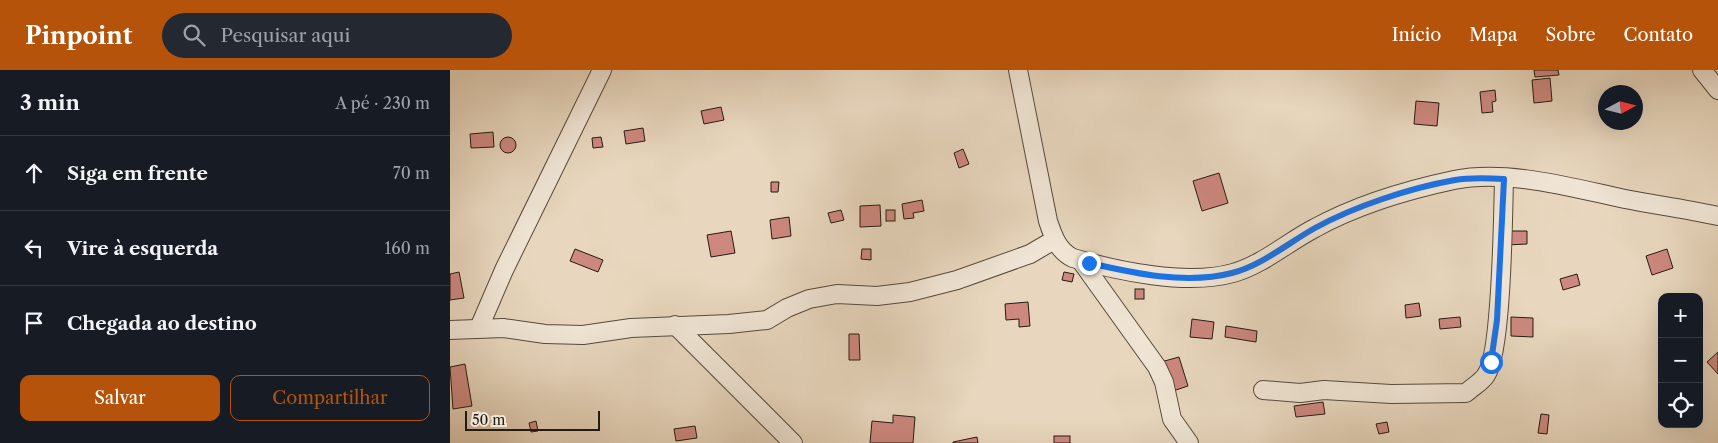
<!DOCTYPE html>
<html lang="pt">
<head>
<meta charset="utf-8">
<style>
  body { margin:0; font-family:"Libre Caslon Text",serif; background:#242831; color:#f1f3f6 }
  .controls { position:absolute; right:15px; bottom:15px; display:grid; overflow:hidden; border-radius:10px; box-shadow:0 5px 20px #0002 }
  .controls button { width:45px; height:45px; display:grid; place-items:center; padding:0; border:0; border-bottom:1px solid #363941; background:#171b24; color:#f1f3f6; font:25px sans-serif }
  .compass { position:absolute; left:1148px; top:15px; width:45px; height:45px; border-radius:50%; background:#171b24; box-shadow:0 5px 20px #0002; rotate:83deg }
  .scale { position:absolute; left:15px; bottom:12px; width:135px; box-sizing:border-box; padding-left:5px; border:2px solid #261b11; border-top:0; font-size:14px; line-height:18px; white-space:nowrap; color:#261b11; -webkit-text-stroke:4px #f0e5d5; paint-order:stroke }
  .stop { position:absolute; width:15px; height:15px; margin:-11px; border:4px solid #1a73e8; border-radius:50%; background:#fff }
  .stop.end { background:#1a73e8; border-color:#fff; box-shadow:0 1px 5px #0008 }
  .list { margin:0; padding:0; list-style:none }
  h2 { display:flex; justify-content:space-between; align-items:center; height:65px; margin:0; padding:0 20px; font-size:21px }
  h2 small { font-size:16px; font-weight:400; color:#9ea1a6 }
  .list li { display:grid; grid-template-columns:32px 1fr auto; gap:15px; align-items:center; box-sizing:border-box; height:75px; padding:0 20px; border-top:1px solid #363941 }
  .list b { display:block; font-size:19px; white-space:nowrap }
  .list em { font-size:16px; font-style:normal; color:#9ea1a6 }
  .actions { display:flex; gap:10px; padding:15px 20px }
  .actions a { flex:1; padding:11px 0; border:1px solid #b45309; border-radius:10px; text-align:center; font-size:18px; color:#b45309 }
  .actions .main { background:#b45309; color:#fff }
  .icon { flex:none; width:28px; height:28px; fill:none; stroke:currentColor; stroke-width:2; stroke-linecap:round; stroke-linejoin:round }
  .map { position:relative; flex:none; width:1268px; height:373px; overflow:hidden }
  header { display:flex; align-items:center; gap:30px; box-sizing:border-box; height:70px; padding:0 25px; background:#b45309; color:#fff }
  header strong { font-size:24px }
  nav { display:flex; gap:28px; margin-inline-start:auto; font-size:18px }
  .search { width:350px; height:45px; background:#242831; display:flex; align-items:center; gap:12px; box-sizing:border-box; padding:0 18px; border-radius:28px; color:#9ea1a6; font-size:19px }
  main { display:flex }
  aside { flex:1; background:#171b24 }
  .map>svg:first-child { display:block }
  .building { fill:#cd887f; stroke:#261b11 }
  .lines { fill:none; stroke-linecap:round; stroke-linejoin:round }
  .minor-casing { stroke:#564a3c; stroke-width:20 }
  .minor { stroke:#f0e5d5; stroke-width:18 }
  .route { stroke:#1a73e8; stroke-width:6 }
</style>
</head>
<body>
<header>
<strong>Pinpoint</strong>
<div class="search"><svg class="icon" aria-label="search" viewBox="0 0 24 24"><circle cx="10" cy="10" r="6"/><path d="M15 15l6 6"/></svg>Pesquisar aqui</div>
<nav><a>Início</a><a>Mapa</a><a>Sobre</a><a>Contato</a></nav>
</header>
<main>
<aside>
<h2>3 min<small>A pé · 230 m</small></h2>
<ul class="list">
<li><svg class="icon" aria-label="ahead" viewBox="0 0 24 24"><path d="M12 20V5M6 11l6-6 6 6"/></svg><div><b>Siga em frente</b></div><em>70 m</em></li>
<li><svg class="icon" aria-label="left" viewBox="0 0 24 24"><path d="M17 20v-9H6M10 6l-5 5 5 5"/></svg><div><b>Vire à esquerda</b></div><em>160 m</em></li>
<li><svg class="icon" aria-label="arrive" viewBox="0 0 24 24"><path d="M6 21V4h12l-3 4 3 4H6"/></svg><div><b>Chegada ao destino</b></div></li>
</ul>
<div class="actions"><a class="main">Salvar</a><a>Compartilhar</a></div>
</aside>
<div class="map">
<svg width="1268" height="373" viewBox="0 0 1268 373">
  <rect width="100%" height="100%" fill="#e8d7be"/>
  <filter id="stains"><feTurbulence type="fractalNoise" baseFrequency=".004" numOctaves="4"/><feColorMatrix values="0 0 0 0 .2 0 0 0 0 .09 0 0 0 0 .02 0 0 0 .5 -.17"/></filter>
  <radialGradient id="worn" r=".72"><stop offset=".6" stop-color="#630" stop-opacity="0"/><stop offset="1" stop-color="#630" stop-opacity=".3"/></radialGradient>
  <!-- building -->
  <g class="building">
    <polygon points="1084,0 1108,0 1109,5 1085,7"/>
    <polygon points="1100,8 1102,31 1084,33 1082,10"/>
    <polygon points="1045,20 1046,31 1042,32 1043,42 1032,43 1030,22"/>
    <polygon points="966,31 989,33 987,56 964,54"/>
    <polygon points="271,37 274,50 254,54 251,41"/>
    <polygon points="193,58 195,71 176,74 174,61"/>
    <polygon points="43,62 44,77 21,78 20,64"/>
    <circle cx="58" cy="75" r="8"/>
    <polygon points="151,67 153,77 143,78 142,68"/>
    <polygon points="513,79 519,94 509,98 504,83"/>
    <polygon points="769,103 778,133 752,141 743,111"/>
    <polygon points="321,112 329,112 328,122 321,122"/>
    <polygon points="472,130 474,141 463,143 464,148 454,149 452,134"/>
    <polygon points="430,135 431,156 410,157 410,136"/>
    <polygon points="391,140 394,150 381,153 378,143"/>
    <rect x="436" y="140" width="9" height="11"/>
    <polygon points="339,147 341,166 322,169 320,150"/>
    <polygon points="281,161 285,183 261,187 257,165"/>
    <polygon points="1056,161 1077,161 1077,174 1056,175"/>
    <polygon points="125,179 153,190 148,202 120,191"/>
    <polygon points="412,179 421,179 421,190 411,189"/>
    <polygon points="1217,179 1223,198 1202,205 1196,186"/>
    <polygon points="9,202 14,228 0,230 0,204"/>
    <polygon points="614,202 624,204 622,212 612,210"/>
    <polygon points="1127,204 1130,215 1113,220 1110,209"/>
    <rect x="685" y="219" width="9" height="10"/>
    <polygon points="578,232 580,256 569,257 569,249 556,250 555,234"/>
    <polygon points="969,233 971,246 956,248 955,235"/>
    <polygon points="1010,247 1011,257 990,259 989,249"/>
    <polygon points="1061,247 1083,248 1083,267 1061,266"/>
    <polygon points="742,249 764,252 762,269 740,267"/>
    <polygon points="776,256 807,261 806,272 775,267"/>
    <polygon points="399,264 409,264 410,290 399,290"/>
    <polygon points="1268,282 1268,304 1257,292"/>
    <polygon points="729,287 738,316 720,322 711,292"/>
    <polygon points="15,294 22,336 3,339 0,297"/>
    <polygon points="873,332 875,344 846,347 844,336"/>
    <polygon points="1091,344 1099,345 1097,364 1088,363"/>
    <polygon points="443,345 465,347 463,373 420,373 422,351 443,353"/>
    <polygon points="86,351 88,361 81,362 79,353"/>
    <polygon points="937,352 939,362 929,364 926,354"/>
    <polygon points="245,356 247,368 226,371 224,359"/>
    <rect x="604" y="366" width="16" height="7"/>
    <polygon points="527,367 528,373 503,373 503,372"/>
  </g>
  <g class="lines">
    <!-- minor casing -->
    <g class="minor-casing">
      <g id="minor">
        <path d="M568,0L598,151C603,166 608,181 623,188C667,201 737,216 783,203C812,195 838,172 865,158C907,135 957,120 1004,110C1057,99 1123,118 1175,129C1206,135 1237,139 1268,146"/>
        <polyline points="1252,0 1268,20"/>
        <polyline points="631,191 707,297 714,312 722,349 739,373"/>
        <polyline points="225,255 343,373"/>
        <polyline points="29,258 54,200 152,0"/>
        <polyline points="0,260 53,258 95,264 133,265 181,258 279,254 317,250 337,238 359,229 387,224 427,226 460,222 507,210 580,184 604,170"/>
        <path d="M813,320L850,323L874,320L941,324L1016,323C1022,317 1032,312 1036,305C1052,283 1053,144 1054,109"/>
      </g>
    </g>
    <!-- minor -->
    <use href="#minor" class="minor"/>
  </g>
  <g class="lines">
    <!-- route -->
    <path class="route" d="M639,193C683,203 736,215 782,203C811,196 838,173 865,158C905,136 960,118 1005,110C1021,107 1038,108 1054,109L1047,250L1041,292"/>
  </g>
  <rect width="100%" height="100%" filter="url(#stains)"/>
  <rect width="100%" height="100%" fill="url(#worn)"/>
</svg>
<div class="controls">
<button>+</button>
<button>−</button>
<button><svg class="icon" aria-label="locate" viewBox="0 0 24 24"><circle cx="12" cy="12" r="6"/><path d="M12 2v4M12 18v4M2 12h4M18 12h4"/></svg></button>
</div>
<svg class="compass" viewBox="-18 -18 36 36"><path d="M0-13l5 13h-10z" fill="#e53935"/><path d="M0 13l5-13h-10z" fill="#9ea1a6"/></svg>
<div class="scale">50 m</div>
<div class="stop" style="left:1041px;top:292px"></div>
<div class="stop end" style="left:639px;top:193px"></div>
</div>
</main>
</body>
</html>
